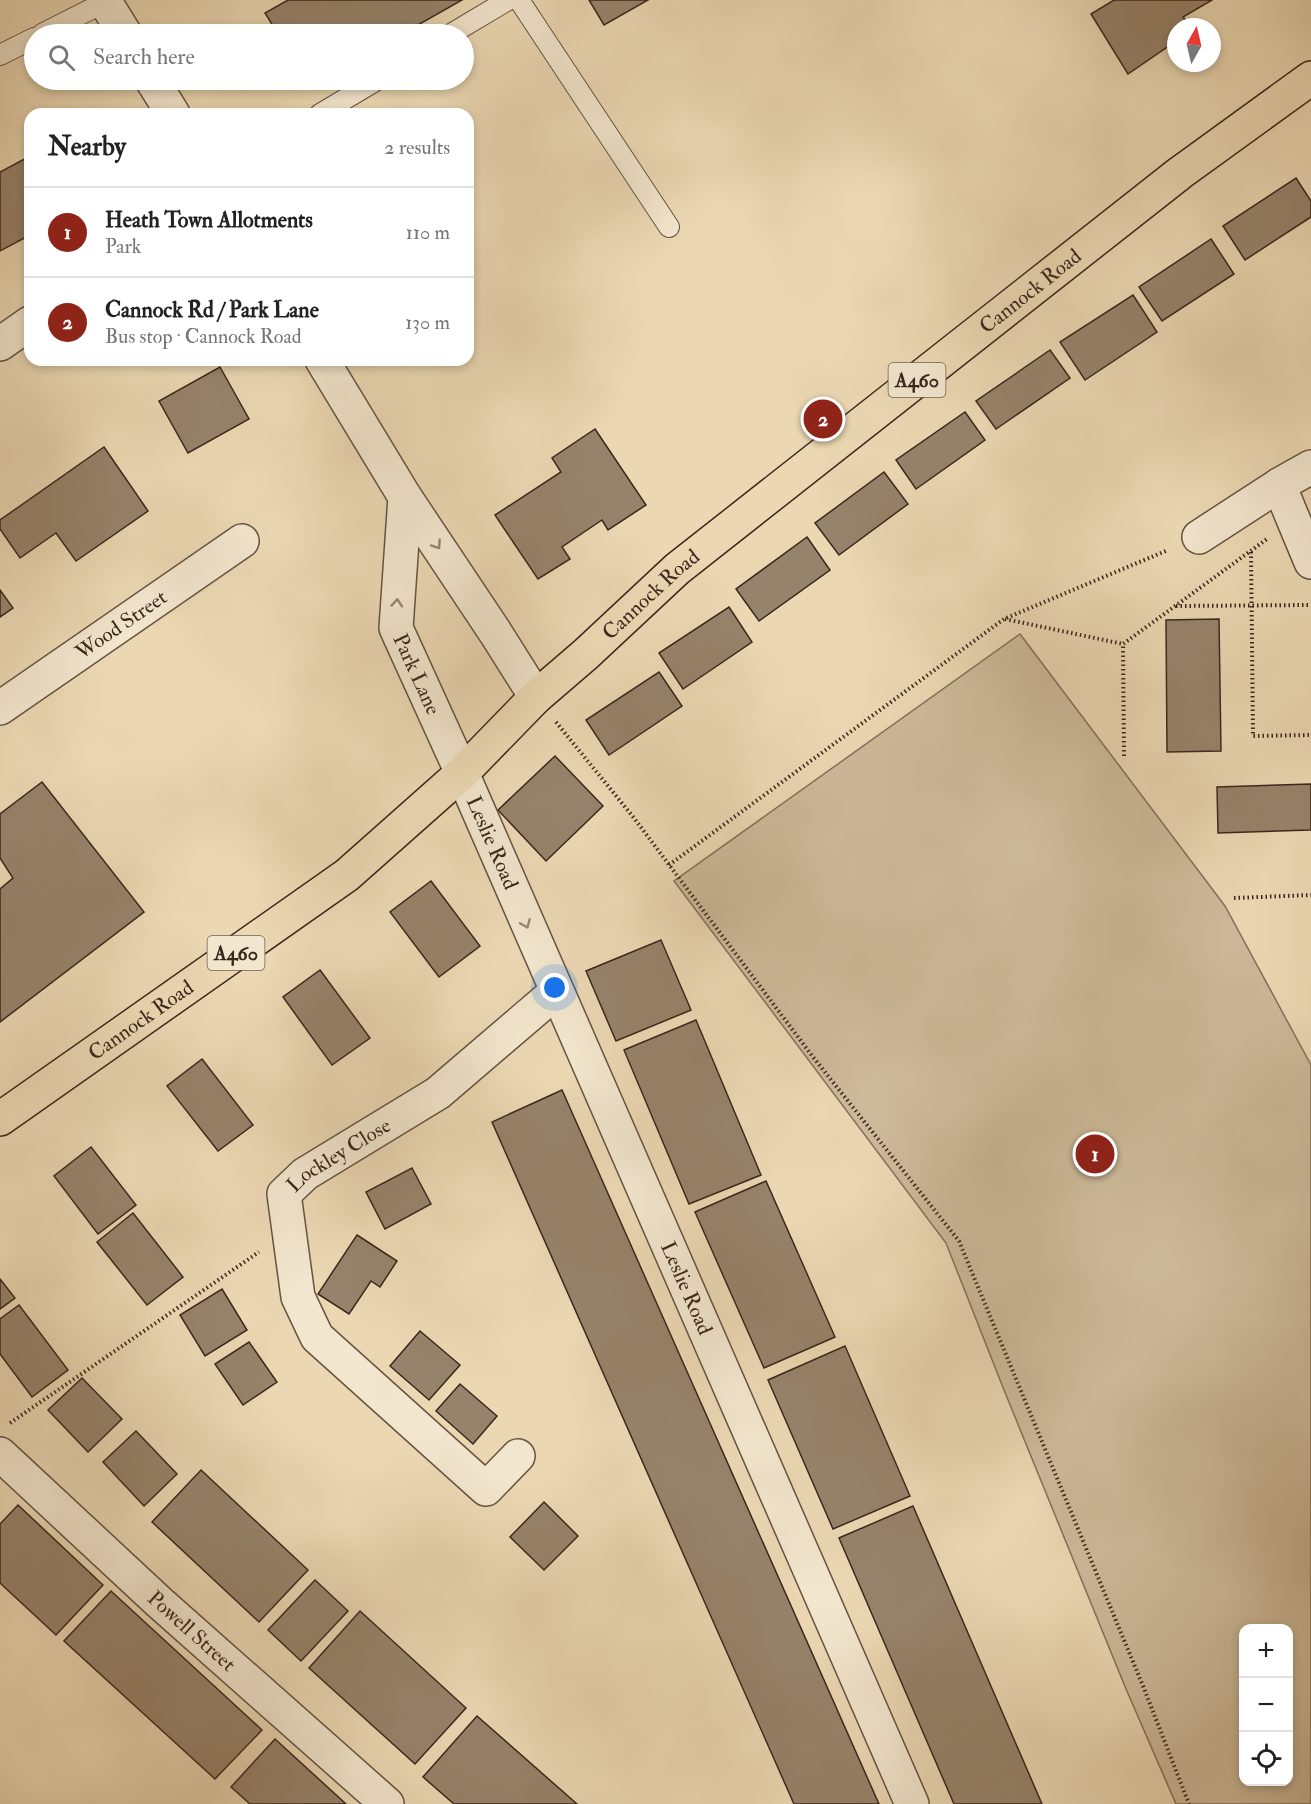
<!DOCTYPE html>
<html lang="en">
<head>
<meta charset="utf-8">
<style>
  body { margin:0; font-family:"IM FELL Double Pica",serif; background:#f2f2f2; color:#222 }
  .controls { position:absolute; right:18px; bottom:18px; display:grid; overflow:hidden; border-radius:12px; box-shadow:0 3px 9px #0003 }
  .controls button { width:54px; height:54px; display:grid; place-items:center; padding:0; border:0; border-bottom:2px solid #e0e0e0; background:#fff; color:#222; font:30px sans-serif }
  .compass { position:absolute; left:1167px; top:18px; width:54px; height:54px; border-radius:50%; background:#fff; box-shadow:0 3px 9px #0003; rotate:8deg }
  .you { position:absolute; left:555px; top:988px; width:21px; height:21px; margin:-15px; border:4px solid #fff; border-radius:50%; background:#1a73e8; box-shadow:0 0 0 9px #1a73e833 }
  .badge { display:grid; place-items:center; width:39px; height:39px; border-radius:50%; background:#8f2418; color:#fff; font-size:20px; font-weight:700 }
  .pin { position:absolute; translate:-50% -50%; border:3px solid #fff; box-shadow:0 2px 6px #0006 }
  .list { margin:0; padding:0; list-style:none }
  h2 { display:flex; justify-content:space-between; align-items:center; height:78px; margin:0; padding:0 24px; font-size:26px }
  h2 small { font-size:20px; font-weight:400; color:#767676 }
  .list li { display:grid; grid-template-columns:39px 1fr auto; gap:18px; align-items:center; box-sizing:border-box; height:90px; padding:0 24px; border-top:2px solid #e0e0e0 }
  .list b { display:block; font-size:22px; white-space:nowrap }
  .list p { margin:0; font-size:20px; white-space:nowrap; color:#767676 }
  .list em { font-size:20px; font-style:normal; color:#767676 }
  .icon { flex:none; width:33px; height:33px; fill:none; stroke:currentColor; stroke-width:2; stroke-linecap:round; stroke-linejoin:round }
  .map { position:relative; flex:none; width:1311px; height:1804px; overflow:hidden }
  .search { position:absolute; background:#fff; box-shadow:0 3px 9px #0003; left:24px; top:24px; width:450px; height:66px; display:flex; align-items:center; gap:15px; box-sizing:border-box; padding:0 21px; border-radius:33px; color:#767676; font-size:22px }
  .panel { position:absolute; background:#fff; box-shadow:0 3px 9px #0003; left:24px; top:108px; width:450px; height:258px; border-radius:18px }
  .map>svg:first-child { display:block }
  .green { fill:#cdba9a; stroke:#83705c; stroke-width:1.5; fill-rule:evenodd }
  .building { fill:#96836b; stroke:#39271d; stroke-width:1.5 }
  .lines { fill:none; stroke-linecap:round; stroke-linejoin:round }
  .service-casing { stroke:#665342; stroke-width:22 }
  .minor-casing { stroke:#665342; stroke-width:36 }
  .tertiary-casing { stroke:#665342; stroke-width:36 }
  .trunk-casing { stroke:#39271d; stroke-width:36 }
  .path { stroke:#39271d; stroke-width:4; stroke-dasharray:1.5 3; stroke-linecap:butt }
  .service { stroke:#f2e6ce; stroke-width:20 }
  .minor { stroke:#f2e6ce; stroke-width:33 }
  .tertiary { stroke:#f2e6ce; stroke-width:33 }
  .trunk { stroke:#ebd8b3; stroke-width:33 }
  .oneway { stroke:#968676 }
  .labels { text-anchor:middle; stroke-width:4.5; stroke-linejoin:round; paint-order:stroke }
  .shield { fill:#f2e6ce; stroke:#706052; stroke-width:1.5 }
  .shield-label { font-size:20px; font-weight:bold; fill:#39271d }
  .street-label { font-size:21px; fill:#39271d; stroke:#f2e6ce }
</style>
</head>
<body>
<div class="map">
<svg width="1311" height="1804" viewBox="0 0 1311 1804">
  <rect width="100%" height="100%" fill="#ebd8b3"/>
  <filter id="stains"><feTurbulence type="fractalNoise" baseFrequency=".00333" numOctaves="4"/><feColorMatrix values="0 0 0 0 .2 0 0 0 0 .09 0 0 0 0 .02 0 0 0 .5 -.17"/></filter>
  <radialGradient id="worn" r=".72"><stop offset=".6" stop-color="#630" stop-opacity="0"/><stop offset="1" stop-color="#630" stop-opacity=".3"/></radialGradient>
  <!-- green -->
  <path class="green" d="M1020,634L1225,906L1311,1065V1804H1176L1126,1689L1004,1390L946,1243L674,881ZM1244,1628H1288V1782H1244Z"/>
  <!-- building -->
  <g class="building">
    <polygon points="288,0 462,0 402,34 278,34 265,13"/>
    <polygon points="589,0 648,0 604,25"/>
    <polygon points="1114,0 1212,0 1183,17 1191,27 1176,27 1176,41 1128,74 1091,14"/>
    <polygon points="304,80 325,80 309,88"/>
    <polygon points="30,156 30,235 0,251 0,172"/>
    <polygon points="1296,178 1311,201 1311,217 1245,260 1223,226"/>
    <polygon points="1211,239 1234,274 1162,321 1139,287"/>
    <polygon points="1133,295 1157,332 1085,380 1060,342"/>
    <polygon points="1050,350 1070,378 996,429 976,401"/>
    <polygon points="220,367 249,419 188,453 159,401"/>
    <polygon points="965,412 985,440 916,489 896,460"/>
    <polygon points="595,429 646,505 608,530 602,520 562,547 570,559 538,579 495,515 561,472 552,458"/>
    <polygon points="104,447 148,511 76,561 56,533 20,558 0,529 0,520"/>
    <polygon points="884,472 908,504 839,555 815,523"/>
    <polygon points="807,537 830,570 759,621 736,589"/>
    <polygon points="0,590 13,608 0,617"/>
    <polygon points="729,607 752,642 683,689 659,653"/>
    <polygon points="1219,619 1221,751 1167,752 1166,620"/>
    <polygon points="659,672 682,706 609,755 586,720"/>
    <polygon points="555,756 603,806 546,861 498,810"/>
    <polygon points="42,782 144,912 0,1022 0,889 13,878 0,858 0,814"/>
    <polygon points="1311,784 1311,830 1218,833 1217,787"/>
    <polygon points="431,881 480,946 439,977 390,912"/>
    <polygon points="661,940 691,1010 616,1041 586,971"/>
    <polygon points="320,970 370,1038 332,1065 283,997"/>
    <polygon points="696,1020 761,1175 689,1204 624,1050"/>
    <polygon points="202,1059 253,1125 218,1151 167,1086"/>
    <polygon points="562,1090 879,1804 794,1804 492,1122"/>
    <polygon points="91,1147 136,1205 98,1234 54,1176"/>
    <polygon points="412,1168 431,1204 385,1229 366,1192"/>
    <polygon points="766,1181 835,1337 764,1368 695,1212"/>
    <polygon points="133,1213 183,1277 147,1305 97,1242"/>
    <polygon points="357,1235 397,1261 380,1287 371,1281 349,1314 318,1294"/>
    <polygon points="0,1279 15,1298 0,1309"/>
    <polygon points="222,1289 247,1330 205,1356 180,1315"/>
    <polygon points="19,1305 68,1370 32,1397 0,1354 0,1319"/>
    <polygon points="420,1331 460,1365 429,1400 390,1366"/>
    <polygon points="249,1342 277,1382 243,1405 215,1364"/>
    <polygon points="845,1346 910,1496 833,1529 768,1380"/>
    <polygon points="82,1378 122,1419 88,1452 48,1410"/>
    <polygon points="460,1384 497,1416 473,1444 436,1411"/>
    <polygon points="136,1431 177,1474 144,1506 103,1462"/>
    <polygon points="201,1470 308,1570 259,1622 152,1522"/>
    <polygon points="544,1502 578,1536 544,1570 510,1537"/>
    <polygon points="18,1505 103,1585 56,1635 0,1583 0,1524"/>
    <polygon points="913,1506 1042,1804 954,1804 839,1538"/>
    <polygon points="315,1580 348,1611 301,1661 268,1630"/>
    <polygon points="111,1591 262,1730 215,1779 64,1641"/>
    <polygon points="360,1611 466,1708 415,1764 309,1668"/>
    <polygon points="477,1716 577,1804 454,1804 423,1777"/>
    <polygon points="275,1739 346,1804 250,1804 231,1787"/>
  </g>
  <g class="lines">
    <!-- service casing -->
    <g class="service-casing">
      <g id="service">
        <polyline points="519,0 669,227"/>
        <polyline points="42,34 105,2"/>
        <polyline points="451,34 508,0"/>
        <polyline points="0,55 34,38"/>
        <polyline points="320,114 377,80"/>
      </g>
    </g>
    <!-- minor casing -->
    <g class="minor-casing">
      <g id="minor">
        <polyline points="0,344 30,323"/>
        <polyline points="1279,485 1311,562"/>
        <polyline points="1199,537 1279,485 1311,467"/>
        <path id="s1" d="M0,708L242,541"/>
        <path id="s2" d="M462,773L912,1804"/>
        <path id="s3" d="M0,1454L159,1602L387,1804"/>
        <path id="s4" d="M518,1456L486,1489L317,1337L298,1297L284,1194L305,1174L438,1093L556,992"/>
      </g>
    </g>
    <!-- tertiary casing -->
    <g class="tertiary-casing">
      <g id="tertiary">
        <polyline points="104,0 125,34"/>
        <polyline points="152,80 173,114"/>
        <polyline points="322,360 405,497 495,632 536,697"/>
        <path id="s5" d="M405,497L396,628L462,773"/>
      </g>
    </g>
    <!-- trunk casing -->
    <g class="trunk-casing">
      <g id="trunk">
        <path id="s6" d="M0,1119L347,875L462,773L536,697L586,654L677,569L1180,173L1311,78"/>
      </g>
    </g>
    <!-- path -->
    <g class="path">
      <polyline points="1251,552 1253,736 1311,735"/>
      <polyline points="1176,606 1311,605"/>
      <polyline points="1005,619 1123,644"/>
      <polyline points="556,722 634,818 813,1057 959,1241 1143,1686 1189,1804"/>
      <polyline points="1124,756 1123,644 1267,539"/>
      <polyline points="669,865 1004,619 1168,550"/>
      <polyline points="1234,898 1311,895"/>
      <polyline points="10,1423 259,1252"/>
    </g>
    <!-- service -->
    <use href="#service" class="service"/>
    <!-- minor -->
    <use href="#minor" class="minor"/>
    <!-- tertiary -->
    <use href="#tertiary" class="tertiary"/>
    <!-- trunk -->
    <use href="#trunk" class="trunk"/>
  </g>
  <!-- one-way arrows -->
  <defs><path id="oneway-chevron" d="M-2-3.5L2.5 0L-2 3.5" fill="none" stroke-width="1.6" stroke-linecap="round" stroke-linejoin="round" transform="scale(1.5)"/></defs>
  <g class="oneway">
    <use href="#oneway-chevron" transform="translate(437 545) rotate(56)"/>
    <use href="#oneway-chevron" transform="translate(397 603) rotate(-86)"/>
    <use href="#oneway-chevron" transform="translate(526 924) rotate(67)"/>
  </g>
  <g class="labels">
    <!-- shield labels -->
    <g class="shield">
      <rect x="888.5" y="363" width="57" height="34" rx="4.5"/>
      <rect x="207.5" y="936" width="57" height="34" rx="4.5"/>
    </g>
    <g class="shield-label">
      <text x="917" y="387">A460</text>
      <text x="236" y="960">A460</text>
    </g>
    <!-- street labels -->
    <g class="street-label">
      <text dy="7" stroke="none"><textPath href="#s6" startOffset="1324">Cannock Road</textPath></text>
      <text dy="7" stroke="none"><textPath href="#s6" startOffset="838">Cannock Road</textPath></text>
      <text dy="7" stroke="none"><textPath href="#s1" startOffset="147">Wood Street</textPath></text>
      <text dy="7" stroke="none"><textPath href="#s5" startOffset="182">Park Lane</textPath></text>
      <text dy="7" stroke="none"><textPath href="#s2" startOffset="76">Leslie Road</textPath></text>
      <text dy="7" stroke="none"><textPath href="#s6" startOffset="172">Cannock Road</textPath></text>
      <text dy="7" stroke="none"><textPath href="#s4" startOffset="489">Lockley Close</textPath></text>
      <text dy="7" stroke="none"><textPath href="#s2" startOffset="562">Leslie Road</textPath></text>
      <text dy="7" stroke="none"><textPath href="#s3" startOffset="261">Powell Street</textPath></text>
    </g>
  </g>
  <rect width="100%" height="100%" filter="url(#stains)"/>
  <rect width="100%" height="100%" fill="url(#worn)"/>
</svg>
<div class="controls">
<button>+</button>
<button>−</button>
<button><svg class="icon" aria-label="locate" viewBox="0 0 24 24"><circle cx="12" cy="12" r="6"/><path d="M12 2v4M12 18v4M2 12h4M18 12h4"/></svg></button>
</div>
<svg class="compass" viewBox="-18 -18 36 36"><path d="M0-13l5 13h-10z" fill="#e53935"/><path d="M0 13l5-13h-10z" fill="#767676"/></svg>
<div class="you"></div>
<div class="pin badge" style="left:1095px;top:1154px">1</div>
<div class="pin badge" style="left:823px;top:419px">2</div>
<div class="search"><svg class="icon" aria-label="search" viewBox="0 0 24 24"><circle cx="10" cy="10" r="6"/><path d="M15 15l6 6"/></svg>Search here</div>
<section class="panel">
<h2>Nearby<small>2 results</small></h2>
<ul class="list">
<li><span class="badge">1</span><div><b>Heath Town Allotments</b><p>Park</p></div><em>110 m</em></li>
<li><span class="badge">2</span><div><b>Cannock Rd / Park Lane</b><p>Bus stop · Cannock Road</p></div><em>130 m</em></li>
</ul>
</section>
</div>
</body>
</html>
